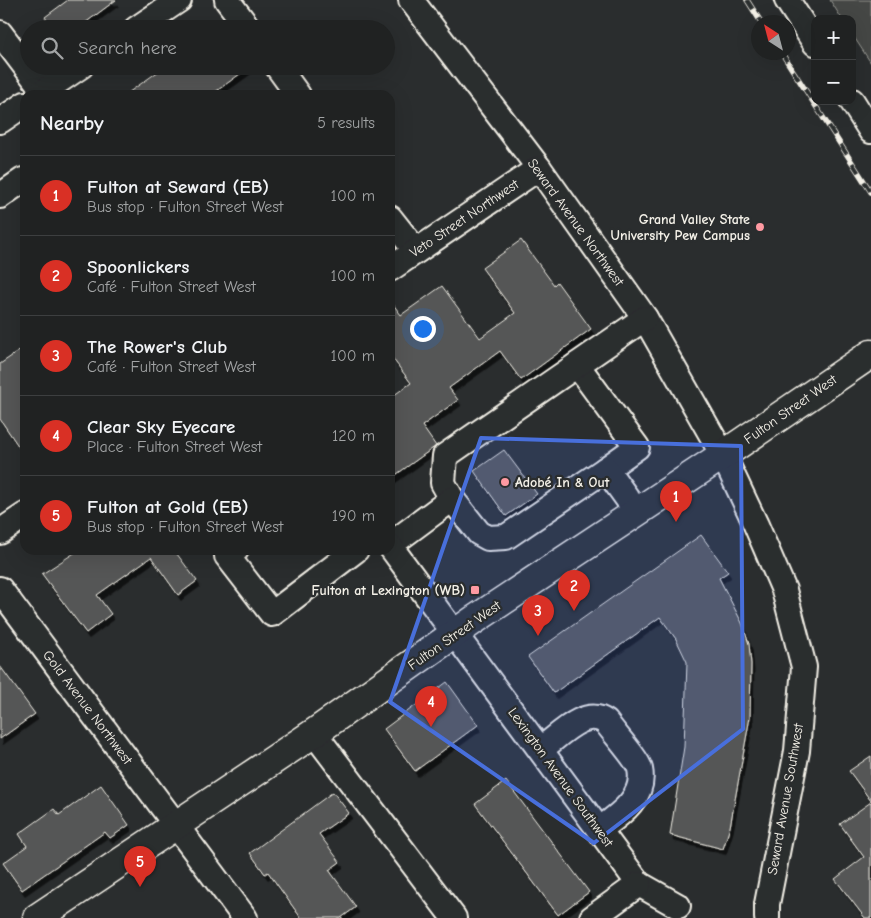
<!DOCTYPE html>
<html lang="en">
<head>
<meta charset="utf-8">
<style>
  body { margin:0; font-family:"Comic Neue",sans-serif; background:#2d2f2f; color:#f1f3f6 }
  .controls { position:absolute; right:15px; top:15px; display:grid; overflow:hidden; border-radius:10px; box-shadow:0 5px 20px #0002 }
  .controls button { width:45px; height:45px; display:grid; place-items:center; padding:0; border:0; border-bottom:1px solid #3d3f40; background:#202222; color:#f1f3f6; font:25px sans-serif }
  .compass { position:absolute; left:751px; top:15px; width:45px; height:45px; border-radius:50%; background:#202222; box-shadow:0 5px 20px #0002; rotate:324deg }
  .you { position:absolute; left:422px; top:328px; width:18px; height:18px; margin:-12px; border:4px solid #fff; border-radius:50%; background:#1a73e8; box-shadow:0 0 0 8px #1a73e833 }
  .badge { display:grid; place-items:center; width:32px; height:32px; border-radius:50%; background:#d93025; color:#fff; font-size:16px; font-weight:700 }
  .pin { position:absolute; translate:-50% -41px; filter:drop-shadow(0 1px 2px #0008) }
  .pin::after { content:''; position:absolute; top:26px; width:18px; height:15px; background:inherit; clip-path:polygon(0 0,100% 0,50% 100%) }
  .list { margin:0; padding:0; list-style:none }
  h2 { display:flex; justify-content:space-between; align-items:center; height:65px; margin:0; padding:0 20px; font-size:21px }
  h2 small { font-size:16px; font-weight:400; color:#a2a4a5 }
  .list li { display:grid; grid-template-columns:32px 1fr auto; gap:15px; align-items:center; box-sizing:border-box; height:80px; padding:0 20px; border-top:1px solid #3d3f40 }
  .list b { display:block; font-size:19px; white-space:nowrap }
  .list p { margin:0; font-size:16px; white-space:nowrap; color:#a2a4a5 }
  .list em { font-size:16px; font-style:normal; color:#a2a4a5 }
  .icon { flex:none; width:28px; height:28px; fill:none; stroke:currentColor; stroke-width:2; stroke-linecap:round; stroke-linejoin:round }
  .map { position:relative; flex:none; width:871px; height:918px; overflow:hidden }
  .search { position:absolute; background:#202222; box-shadow:0 5px 20px #0002; left:20px; top:20px; width:375px; height:55px; display:flex; align-items:center; gap:12px; box-sizing:border-box; padding:0 18px; border-radius:28px; color:#a2a4a5; font-size:19px }
  .panel { position:absolute; background:#202222; box-shadow:0 5px 20px #0002; left:20px; top:90px; width:375px; height:465px; border-radius:15px }
  .map>svg:first-child { display:block }
  .green { fill:#444645; stroke:#9c9c96 }
  .building { fill:#555756; stroke:#f4f1e8; filter:url(#shadow) }
  .lines { fill:none; stroke-linecap:round; stroke-linejoin:round }
  .minor-casing { stroke:#f4f1e8; stroke-width:28 }
  .major-casing { stroke:#f4f1e8; stroke-width:31 }
  .minor { stroke:#2a2d2e; stroke-width:24 }
  .major { stroke:#2a2d2e; stroke-width:28 }
  .rail-casing { stroke:#f4f1e8; stroke-width:5.5 }
  .rail { stroke:#2a2d2e; stroke-width:4; stroke-dasharray:11; stroke-linecap:butt }
  .marked { fill:#486fdb; fill-opacity:0.2; stroke:#486fdb; stroke-width:4; stroke-linejoin:round }
  .poi-dot { fill:#ff9aa2; stroke:#2a2d2e; stroke-width:2 }
  .labels { text-anchor:middle; stroke-width:4.5; stroke-linejoin:round; paint-order:stroke }
  .street-label { font-size:14px; fill:#f4f1e8; stroke:#2a2d2e }
  .poi-label { font-size:14px; font-weight:bold; fill:#f4f1e8; stroke:#2a2d2e; text-anchor:end }
</style>
</head>
<body>
<div class="map">
<svg width="871" height="918" viewBox="0 0 871 918">
  <defs>
    <filter id="shadow"><feDropShadow dx="3" dy="5.5" stdDeviation="0" flood-color="#0009"/></filter>
  </defs>
  <rect width="100%" height="100%" fill="#2a2d2e"/>
  <filter id="ink" filterUnits="userSpaceOnUse"><feTurbulence type="fractalNoise" baseFrequency=".02" numOctaves="2"/><feDisplacementMap in="SourceGraphic" scale="10" xChannelSelector="R" yChannelSelector="G"/><feConvolveMatrix kernelMatrix="1 2 1 2 8 2 1 2 1" color-interpolation-filters="sRGB"/></filter>
  <g filter="url(#ink)">
    <!-- green -->
    <polygon class="green" points="830,0 871,0 871,63 852,34 852,19 842,19"/>
    <!-- building -->
    <g class="building">
      <polygon points="68,0 116,0 77,29 53,29 45,17"/>
      <polygon points="166,66 251,66 211,95 125,95"/>
      <polygon points="521,240 554,285 557,282 591,329 521,380 500,351 449,388 458,400 422,426 436,446 390,479 390,398 411,383 390,355 390,300 401,315 442,286 480,338 515,313 482,268"/>
      <polygon points="25,347 25,456 0,419 0,364"/>
      <polygon points="504,450 537,494 506,516 474,471"/>
      <polygon points="701,535 728,572 719,578 742,623 749,644 751,664 750,717 730,827 723,849 670,835 684,747 687,662 676,639 660,617 554,693 528,657"/>
      <polygon points="79,550 174,550 197,581 178,595 151,557 97,595 111,614 86,633 42,574"/>
      <polygon points="0,666 35,714 0,739"/>
      <polygon points="447,682 478,725 415,771 384,729"/>
      <polygon points="871,756 871,801 849,771"/>
      <polygon points="506,781 589,892 558,915 475,804"/>
      <polygon points="101,785 129,825 110,838 105,832 22,890 3,863 27,846 19,834 54,809 59,815"/>
      <polygon points="333,792 349,813 319,834 340,862 329,870 356,907 341,918 301,918 268,872 265,874 250,853"/>
      <polygon points="871,802 871,918 865,918 835,879 864,857 840,824"/>
    </g>
    <g class="lines">
      <!-- minor casing -->
      <g class="minor-casing">
        <g id="minor">
          <polyline points="227,0 249,29"/>
          <polyline points="411,0 539,168 645,318 723,455 756,525 784,590 804,667 797,751 767,904 767,918"/>
          <polyline points="787,0 815,43"/>
          <polyline points="136,29 179,0"/>
          <polyline points="0,33 47,95"/>
          <polyline points="277,66 298,95"/>
          <polyline points="38,95 81,66"/>
          <polyline points="852,101 871,131"/>
          <polyline points="0,121 25,104"/>
          <polyline points="0,196 23,180 25,183"/>
          <polyline points="390,218 416,251"/>
          <polyline points="390,269 539,168"/>
          <polyline points="577,365 637,447 606,469"/>
          <polyline points="452,499 443,483 445,456 645,318"/>
          <polyline points="0,532 25,515"/>
          <polyline points="390,545 452,499 479,533 488,538 506,537 606,469 637,512"/>
          <polyline points="390,546 639,884 678,906"/>
          <polyline points="236,550 227,556 272,614 356,550"/>
          <polyline points="0,589 245,918"/>
          <polyline points="314,733 454,918"/>
          <path d="M541,749C558,737 585,706 606,722C613,732 638,760 640,769C646,798 618,816 599,830"/>
          <polyline points="592,918 639,884"/>
        </g>
      </g>
      <!-- major casing -->
      <g class="major-casing">
        <polyline id="major" points="37,918 314,733 474,620 723,455 871,354"/>
      </g>
      <!-- minor -->
      <use href="#minor" class="minor"/>
      <!-- major -->
      <use href="#major" class="major"/>
      <!-- rail casing -->
      <g class="rail-casing">
        <g id="rail">
          <polyline points="747,0 761,22"/>
          <polyline points="781,52 871,192"/>
        </g>
      </g>
      <!-- rail -->
      <use href="#rail" class="rail"/>
    </g>
  </g>
  <!-- marked area -->
  <path class="marked" d="M481,438L741,446L743,729L594,843L390,702Z"/>
  <!-- markers -->
  <g class="poi-dot">
    <circle cx="760" cy="227" r="5"/>
    <circle cx="505" cy="482" r="5"/>
    <rect x="470" y="585" width="10" height="10" rx="2.5"/>
  </g>
  <g class="labels">
    <!-- street labels -->
    <g class="street-label">
      <text transform="translate(464 218) rotate(-34)" y="5">Veto Street Northwest</text>
      <text transform="translate(576 222) rotate(54)" y="5">Seward Avenue Northwest</text>
      <text transform="translate(790 409) rotate(-35)" y="5">Fulton Street West</text>
      <text transform="translate(454 635) rotate(-35)" y="5">Fulton Street West</text>
      <text transform="translate(88 707) rotate(53)" y="5">Gold Avenue Northwest</text>
      <text transform="translate(561 777) rotate(54)" y="5">Lexington Avenue Southwest</text>
      <text transform="translate(785 799) rotate(-80)" y="5">Seward Avenue Southwest</text>
    </g>
    <!-- poi labels -->
    <g class="poi-label">
      <text x="750" y="224">Grand Valley State<tspan x="750" dy="16">University Pew Campus</tspan></text>
      <text x="515" y="487" text-anchor="start">Adobé In &amp; Out</text>
      <text x="465" y="595">Fulton at Lexington (WB)</text>
    </g>
  </g>
</svg>
<div class="controls">
<button>+</button>
<button>−</button>
</div>
<svg class="compass" viewBox="-18 -18 36 36"><path d="M0-13l5 13h-10z" fill="#e53935"/><path d="M0 13l5-13h-10z" fill="#a2a4a5"/></svg>
<div class="you"></div>
<div class="pin badge" style="left:676px;top:522px">1</div>
<div class="pin badge" style="left:574px;top:611px">2</div>
<div class="pin badge" style="left:538px;top:636px">3</div>
<div class="pin badge" style="left:431px;top:727px">4</div>
<div class="pin badge" style="left:140px;top:887px">5</div>
<div class="search"><svg class="icon" aria-label="search" viewBox="0 0 24 24"><circle cx="10" cy="10" r="6"/><path d="M15 15l6 6"/></svg>Search here</div>
<section class="panel">
<h2>Nearby<small>5 results</small></h2>
<ul class="list">
<li><span class="badge">1</span><div><b>Fulton at Seward (EB)</b><p>Bus stop · Fulton Street West</p></div><em>100 m</em></li>
<li><span class="badge">2</span><div><b>Spoonlickers</b><p>Café · Fulton Street West</p></div><em>100 m</em></li>
<li><span class="badge">3</span><div><b>The Rower's Club</b><p>Café · Fulton Street West</p></div><em>100 m</em></li>
<li><span class="badge">4</span><div><b>Clear Sky Eyecare</b><p>Place · Fulton Street West</p></div><em>120 m</em></li>
<li><span class="badge">5</span><div><b>Fulton at Gold (EB)</b><p>Bus stop · Fulton Street West</p></div><em>190 m</em></li>
</ul>
</section>
</div>
</body>
</html>
